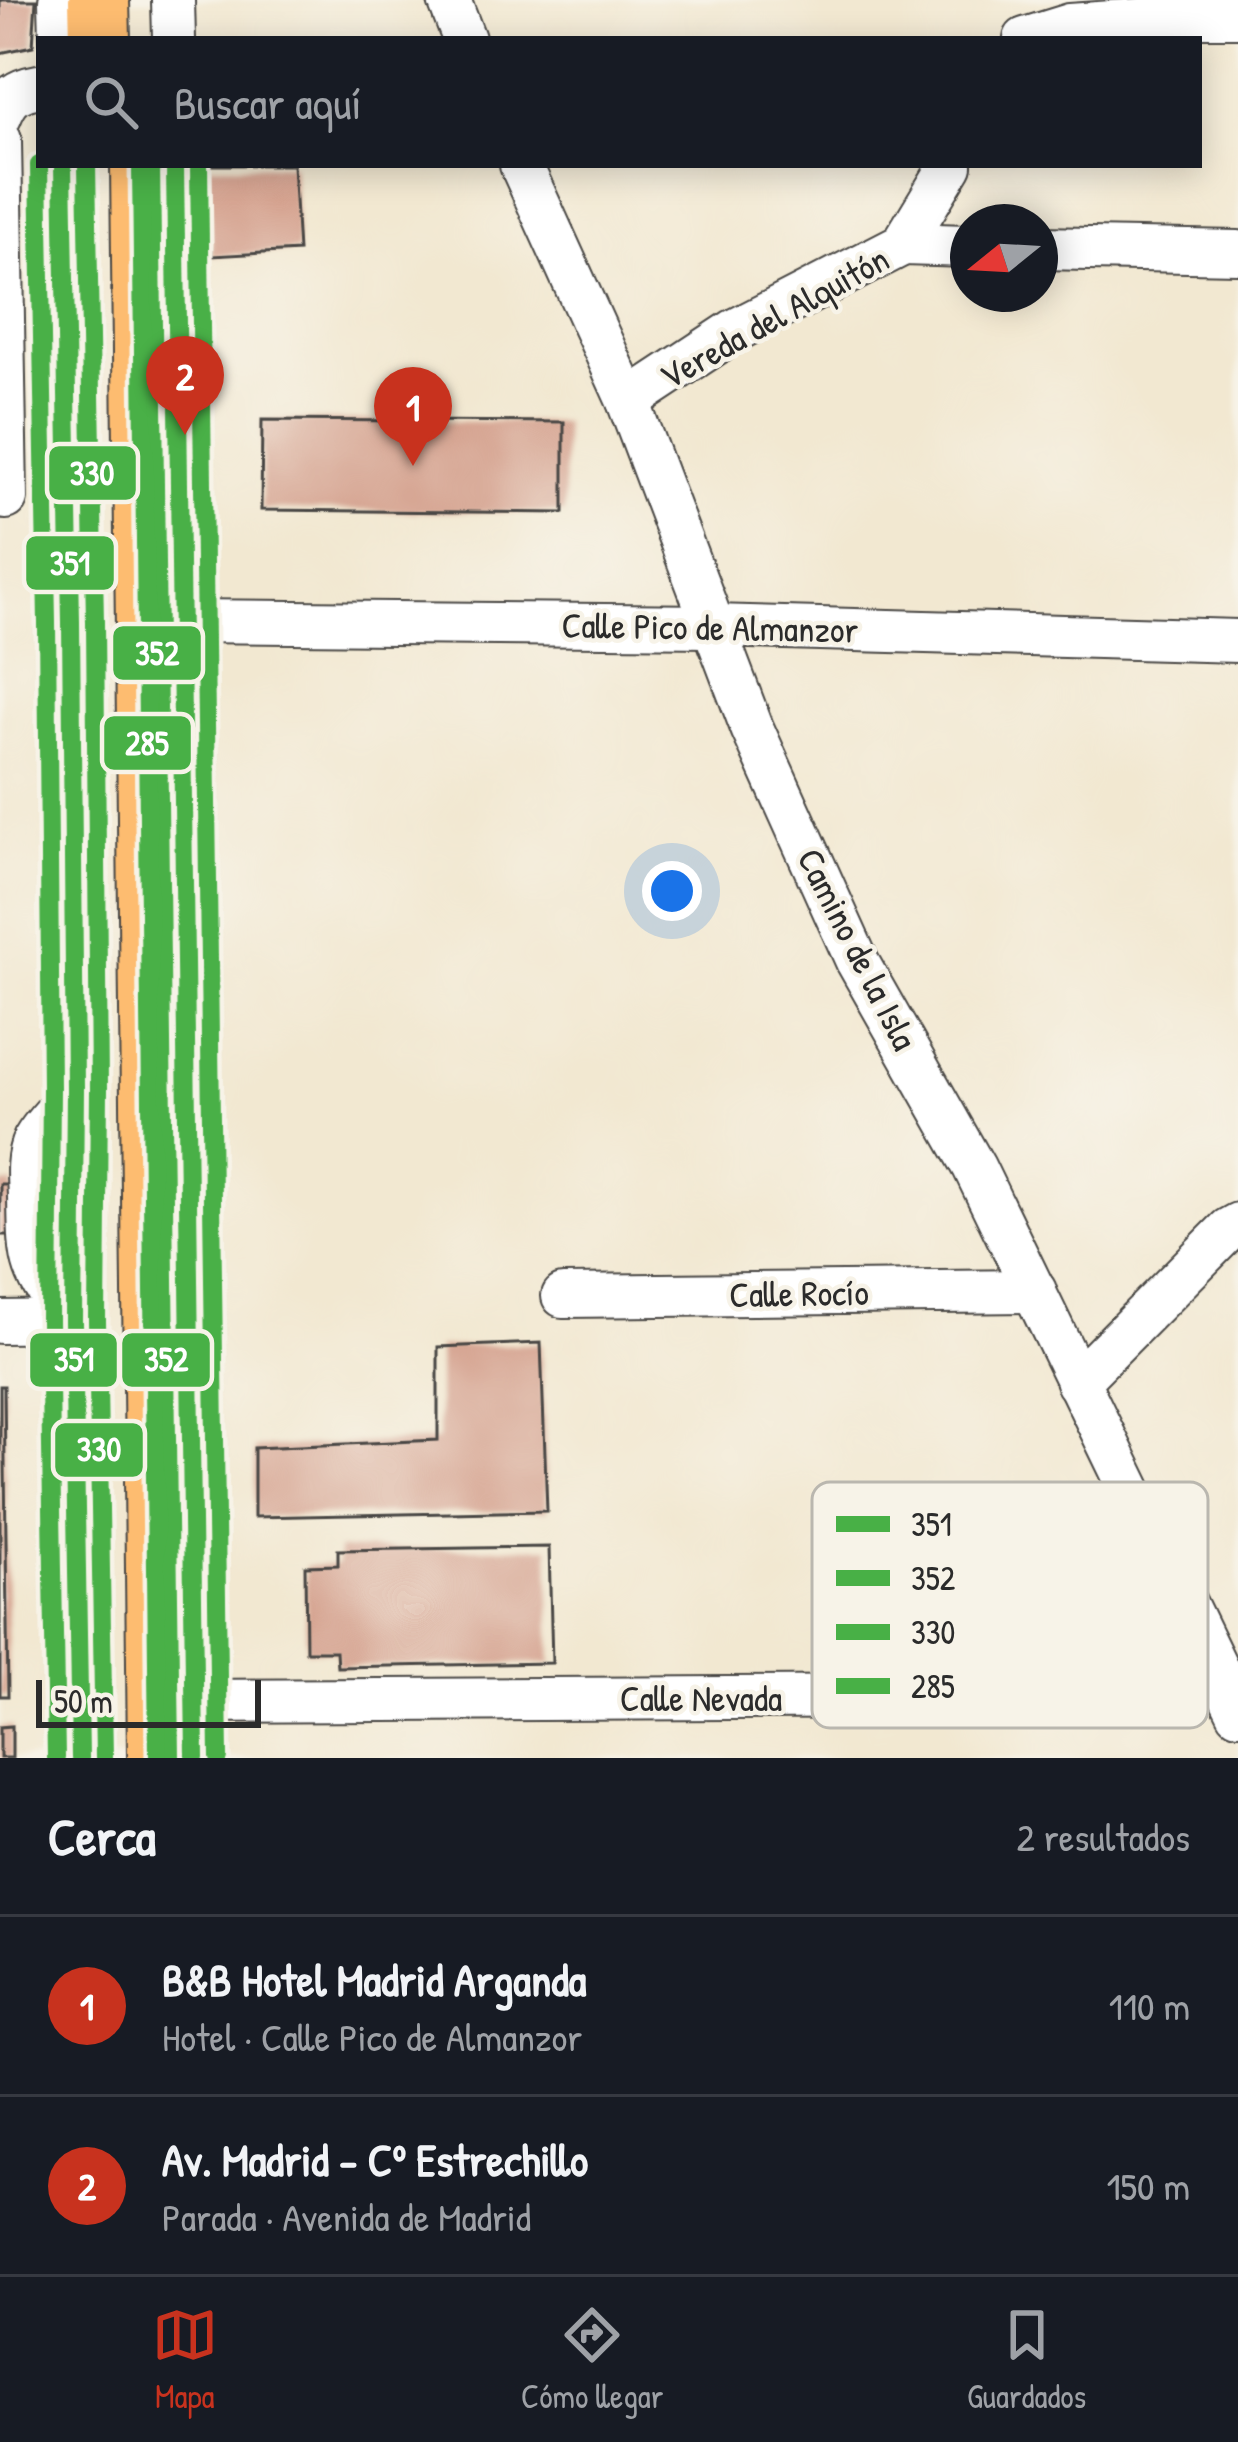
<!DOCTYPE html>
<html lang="es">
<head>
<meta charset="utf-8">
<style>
  body { margin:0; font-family:"Patrick Hand",sans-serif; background:#242831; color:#f1f3f6 }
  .compass { position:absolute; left:950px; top:204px; width:108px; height:108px; border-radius:50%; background:#171b24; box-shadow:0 6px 30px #0003; rotate:252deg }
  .scale { position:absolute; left:36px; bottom:30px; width:225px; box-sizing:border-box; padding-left:12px; border:6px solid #2b2b2b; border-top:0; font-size:33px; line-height:42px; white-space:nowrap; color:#2b2b2b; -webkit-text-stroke:9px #f7f3e8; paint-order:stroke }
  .you { position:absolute; left:672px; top:891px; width:42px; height:42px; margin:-30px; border:9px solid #fff; border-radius:50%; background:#1a73e8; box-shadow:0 0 0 18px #1a73e833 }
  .badge { display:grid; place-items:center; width:78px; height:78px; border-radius:50%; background:#c8321e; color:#fff; font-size:39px; font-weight:700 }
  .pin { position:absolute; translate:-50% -99px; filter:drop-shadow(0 3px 6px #0008) }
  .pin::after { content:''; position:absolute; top:63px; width:42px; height:36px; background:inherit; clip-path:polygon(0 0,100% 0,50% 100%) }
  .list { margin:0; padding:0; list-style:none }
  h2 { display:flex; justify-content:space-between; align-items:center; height:156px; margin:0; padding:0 48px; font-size:51px }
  h2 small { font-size:39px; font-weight:400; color:#9ea1a6 }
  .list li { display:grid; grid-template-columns:78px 1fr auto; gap:36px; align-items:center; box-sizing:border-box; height:180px; padding:0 48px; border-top:3px solid #363941 }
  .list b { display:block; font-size:45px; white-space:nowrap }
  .list p { margin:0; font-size:39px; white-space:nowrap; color:#9ea1a6 }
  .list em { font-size:39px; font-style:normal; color:#9ea1a6 }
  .icon { flex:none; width:66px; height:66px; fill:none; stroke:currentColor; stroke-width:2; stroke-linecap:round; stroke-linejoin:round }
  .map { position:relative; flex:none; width:1238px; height:1758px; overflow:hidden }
  .search { position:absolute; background:#171b24; box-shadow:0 6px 30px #0003; left:36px; right:36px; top:36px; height:132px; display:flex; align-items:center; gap:30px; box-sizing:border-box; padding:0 42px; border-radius:0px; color:#9ea1a6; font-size:45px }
  .sheet { height:516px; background:#171b24 }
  nav { display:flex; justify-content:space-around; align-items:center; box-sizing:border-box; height:168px; border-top:3px solid #363941; background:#171b24; font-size:33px; color:#9ea1a6 }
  nav a { display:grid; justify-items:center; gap:6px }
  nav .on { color:#c8321e }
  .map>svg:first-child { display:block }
  .building { fill:#d4a08d }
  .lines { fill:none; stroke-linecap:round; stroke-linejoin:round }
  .minor-casing { stroke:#494744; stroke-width:46 }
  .highway-casing { stroke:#494744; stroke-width:64 }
  .minor { stroke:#fff; stroke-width:42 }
  .highway { stroke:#fdbc70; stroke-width:60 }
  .bus-1-casing { stroke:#f7f3e8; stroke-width:27 }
  .bus-2-casing { stroke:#f7f3e8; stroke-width:27 }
  .bus-3-casing { stroke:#f7f3e8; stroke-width:27 }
  .bus-4-casing { stroke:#f7f3e8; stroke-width:27 }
  .bus-1 { stroke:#48b046; stroke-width:18 }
  .bus-2 { stroke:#48b046; stroke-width:18 }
  .bus-3 { stroke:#48b046; stroke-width:18 }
  .bus-4 { stroke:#48b046; stroke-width:18 }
  .labels { text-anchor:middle; stroke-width:9; stroke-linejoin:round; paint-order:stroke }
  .street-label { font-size:36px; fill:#2b2b2b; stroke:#f7f3e8 }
  .key { fill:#f7f3e8; stroke:#bab7af; stroke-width:3 }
  .key-label { font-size:33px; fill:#2b2b2b }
  .line-badge { stroke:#f7f3e8; stroke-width:4.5 }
  .badge-label { font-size:33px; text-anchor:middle; font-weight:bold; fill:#fff }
</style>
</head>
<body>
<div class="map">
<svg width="1238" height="1758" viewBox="0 0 1238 1758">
  <rect width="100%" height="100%" fill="#f7f3e8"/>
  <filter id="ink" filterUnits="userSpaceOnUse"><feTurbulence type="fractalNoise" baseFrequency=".00833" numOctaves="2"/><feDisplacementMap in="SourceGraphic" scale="24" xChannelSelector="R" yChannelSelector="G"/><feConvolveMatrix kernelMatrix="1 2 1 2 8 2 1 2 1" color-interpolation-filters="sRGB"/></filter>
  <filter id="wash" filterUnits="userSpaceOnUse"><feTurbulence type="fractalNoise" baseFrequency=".004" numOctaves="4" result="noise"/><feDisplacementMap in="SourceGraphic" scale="48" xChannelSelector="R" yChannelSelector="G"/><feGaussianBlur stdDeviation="2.7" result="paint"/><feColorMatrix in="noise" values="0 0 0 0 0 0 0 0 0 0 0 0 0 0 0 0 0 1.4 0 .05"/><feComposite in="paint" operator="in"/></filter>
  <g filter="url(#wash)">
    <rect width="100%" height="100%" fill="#f2e8d1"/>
    <g id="blocks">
      <!-- building -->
      <g class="building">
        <polygon points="0,0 36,0 33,46 0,53"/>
        <polygon points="208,165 293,165 298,251 212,256"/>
        <polygon points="262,420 564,422 564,513 261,510"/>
        <polygon points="0,1184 13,1184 16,1235 0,1235"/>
        <polygon points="541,1343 547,1511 254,1517 254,1448 438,1440 438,1347"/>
        <polygon points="0,1386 4,1386 8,1696 0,1696"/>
        <polygon points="549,1547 552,1663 337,1667 336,1651 306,1651 305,1566 338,1565 338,1550"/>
        <polygon points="12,1726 12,1758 0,1758 0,1727"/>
      </g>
    </g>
  </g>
  <g filter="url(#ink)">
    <use href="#blocks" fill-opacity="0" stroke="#494744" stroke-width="3"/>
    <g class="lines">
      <!-- minor casing -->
      <g class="minor-casing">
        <g id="minor">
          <polyline points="60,0 61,39"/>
          <polyline points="173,0 174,39"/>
          <polyline points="449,0 464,39"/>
          <polyline points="1025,39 1070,25 1198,16 1238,16"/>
          <path d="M0,117C8,96 17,90 39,86"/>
          <polyline points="0,140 6,498"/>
          <polyline points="63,165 71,623 75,1089 73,1321 80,1758"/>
          <polyline points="175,165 195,1758"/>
          <polyline points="521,165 628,401 752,728 857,961 974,1167 1238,1712"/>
          <polyline points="903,244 968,246"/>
          <polyline points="1040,248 1238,252"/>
          <polyline points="628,401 734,331 903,244 951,165"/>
          <polyline points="183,621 714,626 1238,641"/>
          <polyline points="563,1296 1035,1291"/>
          <path d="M73,1321C28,1272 30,1260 29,1195C28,1177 26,1157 34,1140C44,1122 63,1107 75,1089"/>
          <polyline points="0,1322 73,1321"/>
          <polyline points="1077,1382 1229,1229 1238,1224"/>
          <polyline points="195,1701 919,1697 1202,1640"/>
        </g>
      </g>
      <!-- highway casing -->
      <g class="highway-casing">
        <g id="highway">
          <polyline points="99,0 100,39"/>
          <polyline points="141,165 158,1758"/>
        </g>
      </g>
      <!-- minor -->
      <use href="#minor" class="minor"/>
      <!-- highway -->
      <use href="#highway" class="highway"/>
      <!-- bus-1 casing -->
      <g class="bus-1-casing">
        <g id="bus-1">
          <polyline points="63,165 71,623 75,1089 73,1321 80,1758"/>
          <polyline points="175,165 195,1758"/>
        </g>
      </g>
      <!-- bus-2 casing -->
      <g class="bus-2-casing">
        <g id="bus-2">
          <polyline points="39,165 47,623 51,1089 49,1321 56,1758"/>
          <polyline points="151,165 171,1758"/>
        </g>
      </g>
      <!-- bus-3 casing -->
      <g class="bus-3-casing">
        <g id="bus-3">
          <polyline points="87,165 95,623 99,1089 97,1321 104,1758"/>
          <polyline points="199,165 219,1758"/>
        </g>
      </g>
      <!-- bus-4 casing -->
      <g class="bus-4-casing">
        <polyline id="bus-4" points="141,165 158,1758"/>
      </g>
      <!-- bus-1 -->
      <use href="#bus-1" class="bus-1"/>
      <!-- bus-2 -->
      <use href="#bus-2" class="bus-2"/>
      <!-- bus-3 -->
      <use href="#bus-3" class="bus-3"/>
      <!-- bus-4 -->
      <use href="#bus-4" class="bus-4"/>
    </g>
  </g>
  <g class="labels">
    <!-- street labels -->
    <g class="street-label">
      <text transform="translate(774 317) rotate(-29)" y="13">Vereda del Alquitón</text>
      <text transform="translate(710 627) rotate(1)" y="13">Calle Pico de Almanzor</text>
      <text transform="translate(858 949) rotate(63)" y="13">Camino de la Isla</text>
      <text transform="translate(799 1293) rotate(-1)" y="13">Calle Rocío</text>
      <text x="701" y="1711">Calle Nevada</text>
    </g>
  </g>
  <!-- legend -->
  <rect x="812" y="1482" width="396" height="246" rx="18" class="key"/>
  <rect x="836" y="1516" width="54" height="16" fill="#48b046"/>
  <rect x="836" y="1570" width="54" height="16" fill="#48b046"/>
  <rect x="836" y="1624" width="54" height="16" fill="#48b046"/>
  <rect x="836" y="1678" width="54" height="16" fill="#48b046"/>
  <g class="key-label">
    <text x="911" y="1536">351</text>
    <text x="911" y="1590">352</text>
    <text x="911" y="1644">330</text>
    <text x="911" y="1698">285</text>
  </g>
  <g class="line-badge">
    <rect x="47" y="444" width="91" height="58" rx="12" fill="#48b046"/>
    <rect x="24" y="534" width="92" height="58" rx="12" fill="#48b046"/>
    <rect x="111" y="624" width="92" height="58" rx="12" fill="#48b046"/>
    <rect x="102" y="714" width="91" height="58" rx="12" fill="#48b046"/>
    <rect x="120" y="1331" width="92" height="58" rx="12" fill="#48b046"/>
    <rect x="28" y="1331" width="91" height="58" rx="12" fill="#48b046"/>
    <rect x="53" y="1421" width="92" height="58" rx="12" fill="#48b046"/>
  </g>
  <g class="badge-label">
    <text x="92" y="485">330</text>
    <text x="70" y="575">351</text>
    <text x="157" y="665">352</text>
    <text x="147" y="755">285</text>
    <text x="166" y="1371">352</text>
    <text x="74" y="1371">351</text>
    <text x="99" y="1461">330</text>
  </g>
</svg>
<svg class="compass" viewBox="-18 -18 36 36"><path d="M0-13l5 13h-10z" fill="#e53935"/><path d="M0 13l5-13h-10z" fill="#9ea1a6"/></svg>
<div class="scale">50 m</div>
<div class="you"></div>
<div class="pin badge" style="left:413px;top:466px">1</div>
<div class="pin badge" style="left:185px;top:435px">2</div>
<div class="search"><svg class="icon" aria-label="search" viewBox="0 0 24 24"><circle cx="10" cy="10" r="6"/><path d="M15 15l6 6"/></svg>Buscar aquí</div>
</div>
<section class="sheet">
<h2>Cerca<small>2 resultados</small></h2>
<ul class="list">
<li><span class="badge">1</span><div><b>B&amp;B Hotel Madrid Arganda</b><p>Hotel · Calle Pico de Almanzor</p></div><em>110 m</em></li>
<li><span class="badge">2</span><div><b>Av. Madrid - Cº Estrechillo</b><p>Parada · Avenida de Madrid</p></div><em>150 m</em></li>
</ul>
</section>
<nav>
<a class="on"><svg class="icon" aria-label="map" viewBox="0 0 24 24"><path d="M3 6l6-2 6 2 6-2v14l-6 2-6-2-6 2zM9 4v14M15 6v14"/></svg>Mapa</a>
<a><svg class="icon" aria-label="directions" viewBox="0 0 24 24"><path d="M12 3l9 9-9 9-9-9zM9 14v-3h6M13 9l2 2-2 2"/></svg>Cómo llegar</a>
<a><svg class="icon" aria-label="saved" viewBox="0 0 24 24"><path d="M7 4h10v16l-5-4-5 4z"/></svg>Guardados</a>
</nav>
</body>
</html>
